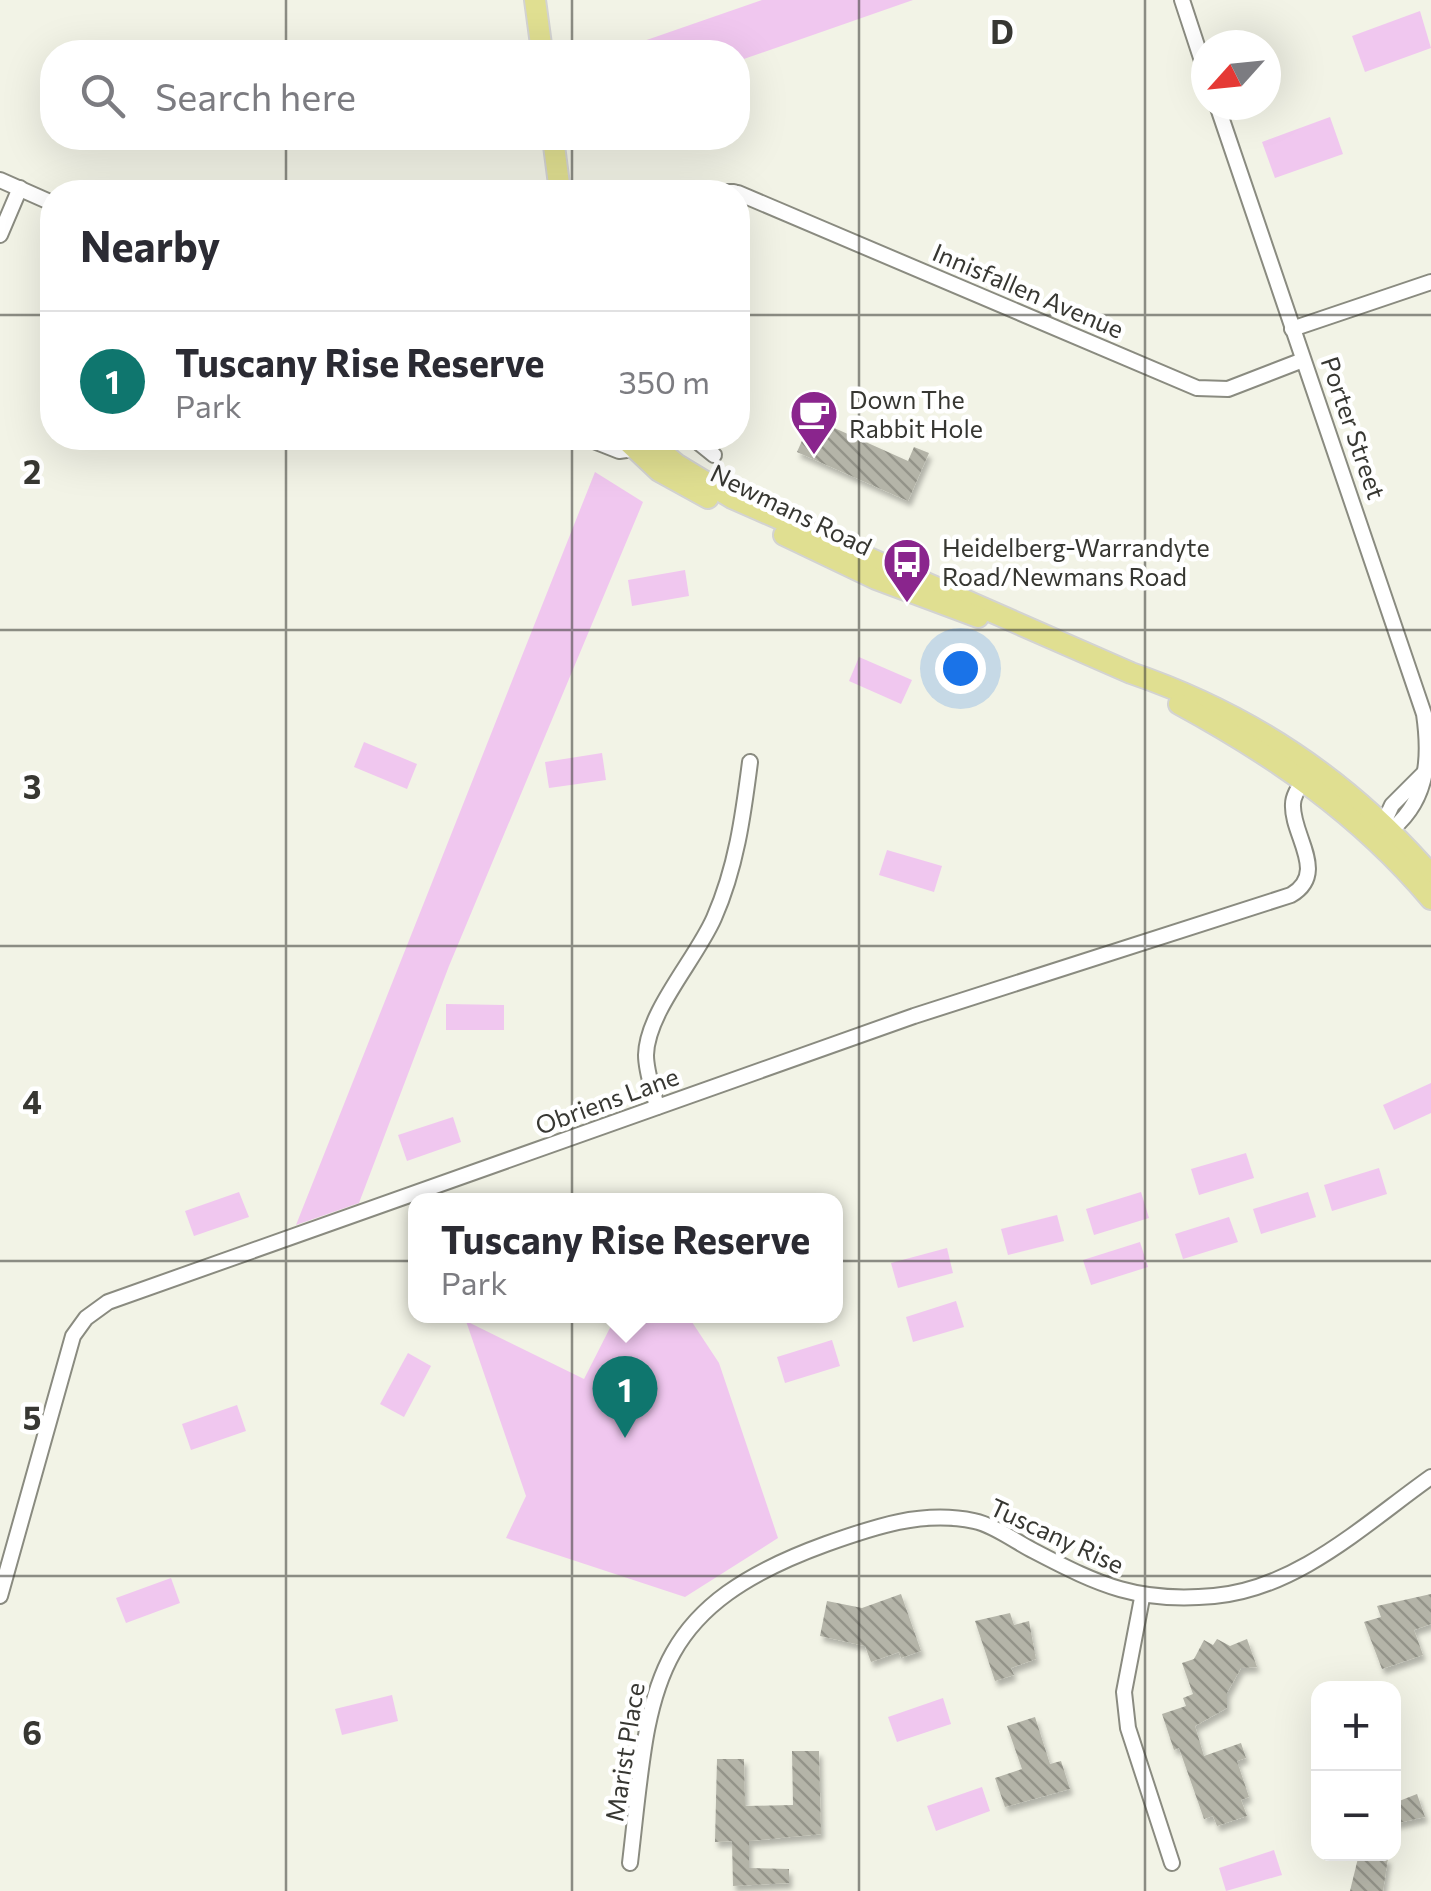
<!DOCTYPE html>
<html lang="en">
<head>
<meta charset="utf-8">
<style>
  body { margin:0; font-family:Commissioner,sans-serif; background:#f7f7f7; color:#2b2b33 }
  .controls { position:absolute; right:30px; bottom:30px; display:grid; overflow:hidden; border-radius:20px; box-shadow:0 10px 40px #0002 }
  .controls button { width:90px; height:90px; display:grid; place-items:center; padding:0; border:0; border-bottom:2px solid #e1e1e2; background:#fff; color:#2b2b33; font:50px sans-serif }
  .compass { position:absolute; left:1191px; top:30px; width:90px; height:90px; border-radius:50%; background:#fff; box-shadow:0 10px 40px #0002; rotate:243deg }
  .you { position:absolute; left:960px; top:668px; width:35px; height:35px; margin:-25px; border:8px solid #fff; border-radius:50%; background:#1a73e8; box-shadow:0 0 0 15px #1a73e833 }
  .badge { display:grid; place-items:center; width:65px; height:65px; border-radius:50%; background:#0f766e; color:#fff; font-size:32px; font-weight:700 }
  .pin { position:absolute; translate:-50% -82px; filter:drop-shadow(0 2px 5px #0008) }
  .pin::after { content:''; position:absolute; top:52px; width:35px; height:30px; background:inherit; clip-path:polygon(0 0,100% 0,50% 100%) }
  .popup { position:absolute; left:408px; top:1193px; width:435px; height:130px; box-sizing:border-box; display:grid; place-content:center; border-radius:20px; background:#fff; filter:drop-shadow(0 2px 8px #0005); font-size:32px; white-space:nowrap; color:#7c7c81 }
  .popup b { font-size:38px; color:#2b2b33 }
  .popup::after { content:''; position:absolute; left:50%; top:100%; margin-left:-20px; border:20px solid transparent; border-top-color:#fff }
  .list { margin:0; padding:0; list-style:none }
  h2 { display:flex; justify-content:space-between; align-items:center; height:130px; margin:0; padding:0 40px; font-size:42px }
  h2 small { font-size:32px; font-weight:400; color:#7c7c81 }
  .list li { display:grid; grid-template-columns:65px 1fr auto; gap:30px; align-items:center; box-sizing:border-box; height:140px; padding:0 40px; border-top:2px solid #e1e1e2 }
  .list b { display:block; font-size:38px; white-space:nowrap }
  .list p { margin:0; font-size:32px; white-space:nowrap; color:#7c7c81 }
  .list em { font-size:32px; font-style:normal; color:#7c7c81 }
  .icon { flex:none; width:55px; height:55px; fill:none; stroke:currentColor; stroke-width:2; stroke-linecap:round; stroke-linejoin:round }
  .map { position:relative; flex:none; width:1431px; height:1891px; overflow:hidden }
  .search { position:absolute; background:#fff; box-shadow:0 10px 40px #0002; left:40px; top:40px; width:710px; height:110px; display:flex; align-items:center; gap:25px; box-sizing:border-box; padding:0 35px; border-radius:40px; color:#7c7c81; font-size:38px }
  .panel { position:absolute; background:#fff; box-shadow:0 10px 40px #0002; left:40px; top:180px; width:710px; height:270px; border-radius:40px }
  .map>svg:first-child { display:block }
  .green { fill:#f0c7ef }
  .building { fill:url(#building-back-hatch); filter:url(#shadow) }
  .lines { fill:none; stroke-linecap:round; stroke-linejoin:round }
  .street-casing { stroke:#8a8b80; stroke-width:18 }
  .primary-casing { stroke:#d3d3d2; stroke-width:24 }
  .street { stroke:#fff; stroke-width:14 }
  .primary { stroke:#e0df91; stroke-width:20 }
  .grid { fill:none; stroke:#373732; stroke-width:2.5; stroke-opacity:0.55 }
  .labels { text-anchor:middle; stroke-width:9; stroke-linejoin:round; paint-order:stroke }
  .street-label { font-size:25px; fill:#373732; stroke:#fff }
  .poi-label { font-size:25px; fill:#373732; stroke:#fff; text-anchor:start }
  .grid-label { font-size:32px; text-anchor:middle; font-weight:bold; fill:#373732; stroke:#fff; stroke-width:9; stroke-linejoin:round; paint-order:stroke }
</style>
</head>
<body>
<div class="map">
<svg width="1431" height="1891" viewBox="0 0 1431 1891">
  <defs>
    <pattern id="building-back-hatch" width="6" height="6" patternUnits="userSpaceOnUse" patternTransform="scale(2.5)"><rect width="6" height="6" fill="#b4b4a8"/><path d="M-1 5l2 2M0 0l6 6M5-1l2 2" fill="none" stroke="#939389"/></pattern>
    <filter id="shadow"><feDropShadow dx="3" dy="5.5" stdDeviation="2.5" flood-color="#0004"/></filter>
  </defs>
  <rect width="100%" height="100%" fill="#f2f3e6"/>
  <!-- green -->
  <g class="green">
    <polygon points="762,0 913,0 738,61 738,52 612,52"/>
    <polygon points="1420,11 1431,48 1365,72 1352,36"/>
    <polygon points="1330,117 1343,154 1275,178 1262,142"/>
    <polygon points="595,472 643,502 449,966 359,1203 296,1225"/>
    <polygon points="685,570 689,596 632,606 628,580"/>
    <polygon points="859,657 912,680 901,704 849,681"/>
    <polygon points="364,742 417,764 407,789 354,767"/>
    <polygon points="602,753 606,780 549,788 545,762"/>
    <polygon points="887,850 942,866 934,892 879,875"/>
    <polygon points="446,1004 504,1005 504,1030 446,1030"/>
    <polygon points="1431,1083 1431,1113 1394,1130 1383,1105"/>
    <polygon points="453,1117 461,1142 407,1161 398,1135"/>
    <polygon points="1246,1153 1254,1178 1199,1195 1191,1169"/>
    <polygon points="1379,1168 1387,1194 1332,1211 1324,1185"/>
    <polygon points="239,1192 249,1217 194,1236 185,1211"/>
    <polygon points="1141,1192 1149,1218 1094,1235 1086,1209"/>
    <polygon points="1308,1192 1316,1217 1261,1234 1253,1209"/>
    <polygon points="1057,1215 1064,1241 1008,1255 1001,1229"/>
    <polygon points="1229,1217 1238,1242 1183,1259 1175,1234"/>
    <polygon points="1140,1242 1148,1267 1091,1285 1083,1260"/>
    <polygon points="947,1248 953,1273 898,1288 891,1263"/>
    <polygon points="956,1301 964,1327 913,1342 906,1317"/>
    <polygon points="616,1316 688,1316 719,1363 778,1538 685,1597 506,1538 526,1496 466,1321 584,1379"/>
    <polygon points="832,1340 840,1366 785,1383 777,1357"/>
    <polygon points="408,1353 431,1366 404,1417 380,1404"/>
    <polygon points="237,1405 246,1431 191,1450 182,1424"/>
    <polygon points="171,1578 180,1603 126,1623 116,1598"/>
    <polygon points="392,1695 398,1721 342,1735 335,1709"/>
    <polygon points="943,1698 951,1724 897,1742 888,1717"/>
    <polygon points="982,1787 990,1811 936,1831 927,1806"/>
    <polygon points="1274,1850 1282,1875 1226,1891 1219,1868"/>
  </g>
  <!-- building -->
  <g class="building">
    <polygon points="812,418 908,461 914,447 929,453 908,501 797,452"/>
    <polygon points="901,1594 921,1651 901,1658 899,1652 871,1662 865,1646 820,1636 827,1601 862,1608"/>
    <polygon points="1431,1594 1431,1624 1414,1630 1423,1655 1382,1669 1364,1622 1381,1617 1377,1606"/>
    <polygon points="1010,1613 1014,1625 1029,1621 1036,1659 1011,1668 1014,1675 995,1681 975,1621"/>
    <polygon points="1217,1639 1230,1646 1247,1639 1257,1667 1241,1668 1227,1693 1227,1708 1195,1726 1204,1756 1241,1743 1246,1758 1237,1761 1249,1797 1241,1800 1247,1816 1217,1826 1213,1816 1204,1819 1179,1748 1174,1750 1162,1714 1186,1706 1183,1698 1193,1694 1182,1663 1194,1659 1204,1640 1213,1645"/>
    <polygon points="1035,1717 1050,1764 1061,1761 1070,1789 1005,1807 995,1778 1022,1769 1007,1726"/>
    <polygon points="792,1751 819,1751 821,1834 749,1841 749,1868 789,1869 789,1883 733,1886 732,1841 715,1842 717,1759 744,1759 745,1806 793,1805"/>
    <polygon points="1417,1794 1425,1817 1394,1824 1394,1803"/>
    <polygon points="1359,1854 1388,1858 1383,1891 1350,1891"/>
  </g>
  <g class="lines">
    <!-- street casing -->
    <g class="street-casing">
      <g id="street">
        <polyline points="1182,0 1206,73"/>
        <path d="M1217,105L1424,714C1431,762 1427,804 1386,834"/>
        <polyline points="0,180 52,203"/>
        <polyline points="690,192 734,192"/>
        <polyline points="738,193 1197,388 1228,389 1303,360"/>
        <polyline points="0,235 20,188"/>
        <polyline points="1292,329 1431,282"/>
        <polyline points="586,438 619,451 641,448"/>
        <polyline points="693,438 714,455"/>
        <polyline points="1380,831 1392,805 1424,773"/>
        <path d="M657,1107C653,1090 646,1072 646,1055C647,1012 696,959 714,918C736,868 743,817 750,762"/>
        <path d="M0,1596L73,1336L86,1318L108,1302L914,1016L1291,895C1329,873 1291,835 1293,804C1293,794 1302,783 1307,774"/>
        <polyline points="1142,1598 1124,1692 1128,1728 1172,1863"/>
        <path d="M630,1863C650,1692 644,1610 826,1544C874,1527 922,1510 974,1521C994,1525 1016,1542 1034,1551C1101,1586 1138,1603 1214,1596C1297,1589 1366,1523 1431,1477"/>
      </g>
    </g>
    <!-- primary casing -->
    <g class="primary-casing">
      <g id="primary">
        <polyline points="535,0 542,52"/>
        <polyline points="553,138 560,192"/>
        <polyline points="624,438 659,471 708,498"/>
        <path d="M645,438L676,464L732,498L1131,673C1248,713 1350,781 1431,875"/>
        <polyline points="784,535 876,579 978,617"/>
        <path d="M1179,704C1276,757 1359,814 1431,899"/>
      </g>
    </g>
    <!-- street -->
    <use href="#street" class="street"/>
    <!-- primary -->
    <use href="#primary" class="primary"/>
  </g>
  <!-- grid -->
  <path class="grid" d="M286,0V52M572,0V52M859,0V1891M1145,0V1891M286,138V192M572,138V192M0,315H52M738,315H1431M286,438V1891M572,438V1891M0,630H1431M0,946H1431M0,1261H1431M0,1576H1431"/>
  <!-- icons -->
  <defs>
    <g id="cafe-pin" transform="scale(2.5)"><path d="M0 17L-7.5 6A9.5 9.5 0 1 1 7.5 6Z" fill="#8a258d" stroke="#fff"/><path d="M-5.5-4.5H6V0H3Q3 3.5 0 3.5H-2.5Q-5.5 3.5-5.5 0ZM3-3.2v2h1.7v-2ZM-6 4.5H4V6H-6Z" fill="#fff"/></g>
    <g id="bus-pin" transform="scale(2.5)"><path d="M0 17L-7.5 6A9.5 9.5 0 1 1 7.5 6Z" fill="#8a258d" stroke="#fff"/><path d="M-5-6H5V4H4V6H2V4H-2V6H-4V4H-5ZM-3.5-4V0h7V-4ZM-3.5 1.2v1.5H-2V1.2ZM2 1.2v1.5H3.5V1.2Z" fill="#fff"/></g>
  </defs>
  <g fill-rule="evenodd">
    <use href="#cafe-pin" x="814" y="414"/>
    <use href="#bus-pin" x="907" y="562"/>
  </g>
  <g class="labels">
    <!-- street labels -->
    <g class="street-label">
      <text transform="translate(1028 291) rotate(23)" y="9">Innisfallen Avenue</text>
      <text transform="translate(1353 428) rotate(71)" y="9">Porter Street</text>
      <text transform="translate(791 510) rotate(26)" y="9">Newmans Road</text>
      <text transform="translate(607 1101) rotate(-20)" y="9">Obriens Lane</text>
      <text transform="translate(1057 1536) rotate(25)" y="9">Tuscany Rise</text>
      <text transform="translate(625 1752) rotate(-81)" y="9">Marist Place</text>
    </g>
    <!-- poi labels -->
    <g class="poi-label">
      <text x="849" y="409">Down The<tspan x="849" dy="29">Rabbit Hole</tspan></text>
      <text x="942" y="557">Heidelberg-Warrandyte<tspan x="942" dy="29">Road/Newmans Road</tspan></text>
    </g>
  </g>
  <g class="grid-label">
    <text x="1002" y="44">D</text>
    <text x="32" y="484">2</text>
    <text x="32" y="799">3</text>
    <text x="32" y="1114">4</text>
    <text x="32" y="1430">5</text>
    <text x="32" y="1745">6</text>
  </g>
</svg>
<div class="controls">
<button>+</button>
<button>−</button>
</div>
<svg class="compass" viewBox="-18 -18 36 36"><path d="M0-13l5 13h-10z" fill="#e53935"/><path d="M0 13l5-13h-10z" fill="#7c7c81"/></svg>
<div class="you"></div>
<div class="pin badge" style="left:625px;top:1438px">1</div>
<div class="popup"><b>Tuscany Rise Reserve</b>Park</div>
<div class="search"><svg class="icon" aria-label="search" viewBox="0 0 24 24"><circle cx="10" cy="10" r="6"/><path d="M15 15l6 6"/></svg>Search here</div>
<section class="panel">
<h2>Nearby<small></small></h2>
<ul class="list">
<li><span class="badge">1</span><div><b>Tuscany Rise Reserve</b><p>Park</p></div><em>350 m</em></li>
</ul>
</section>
</div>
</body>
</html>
